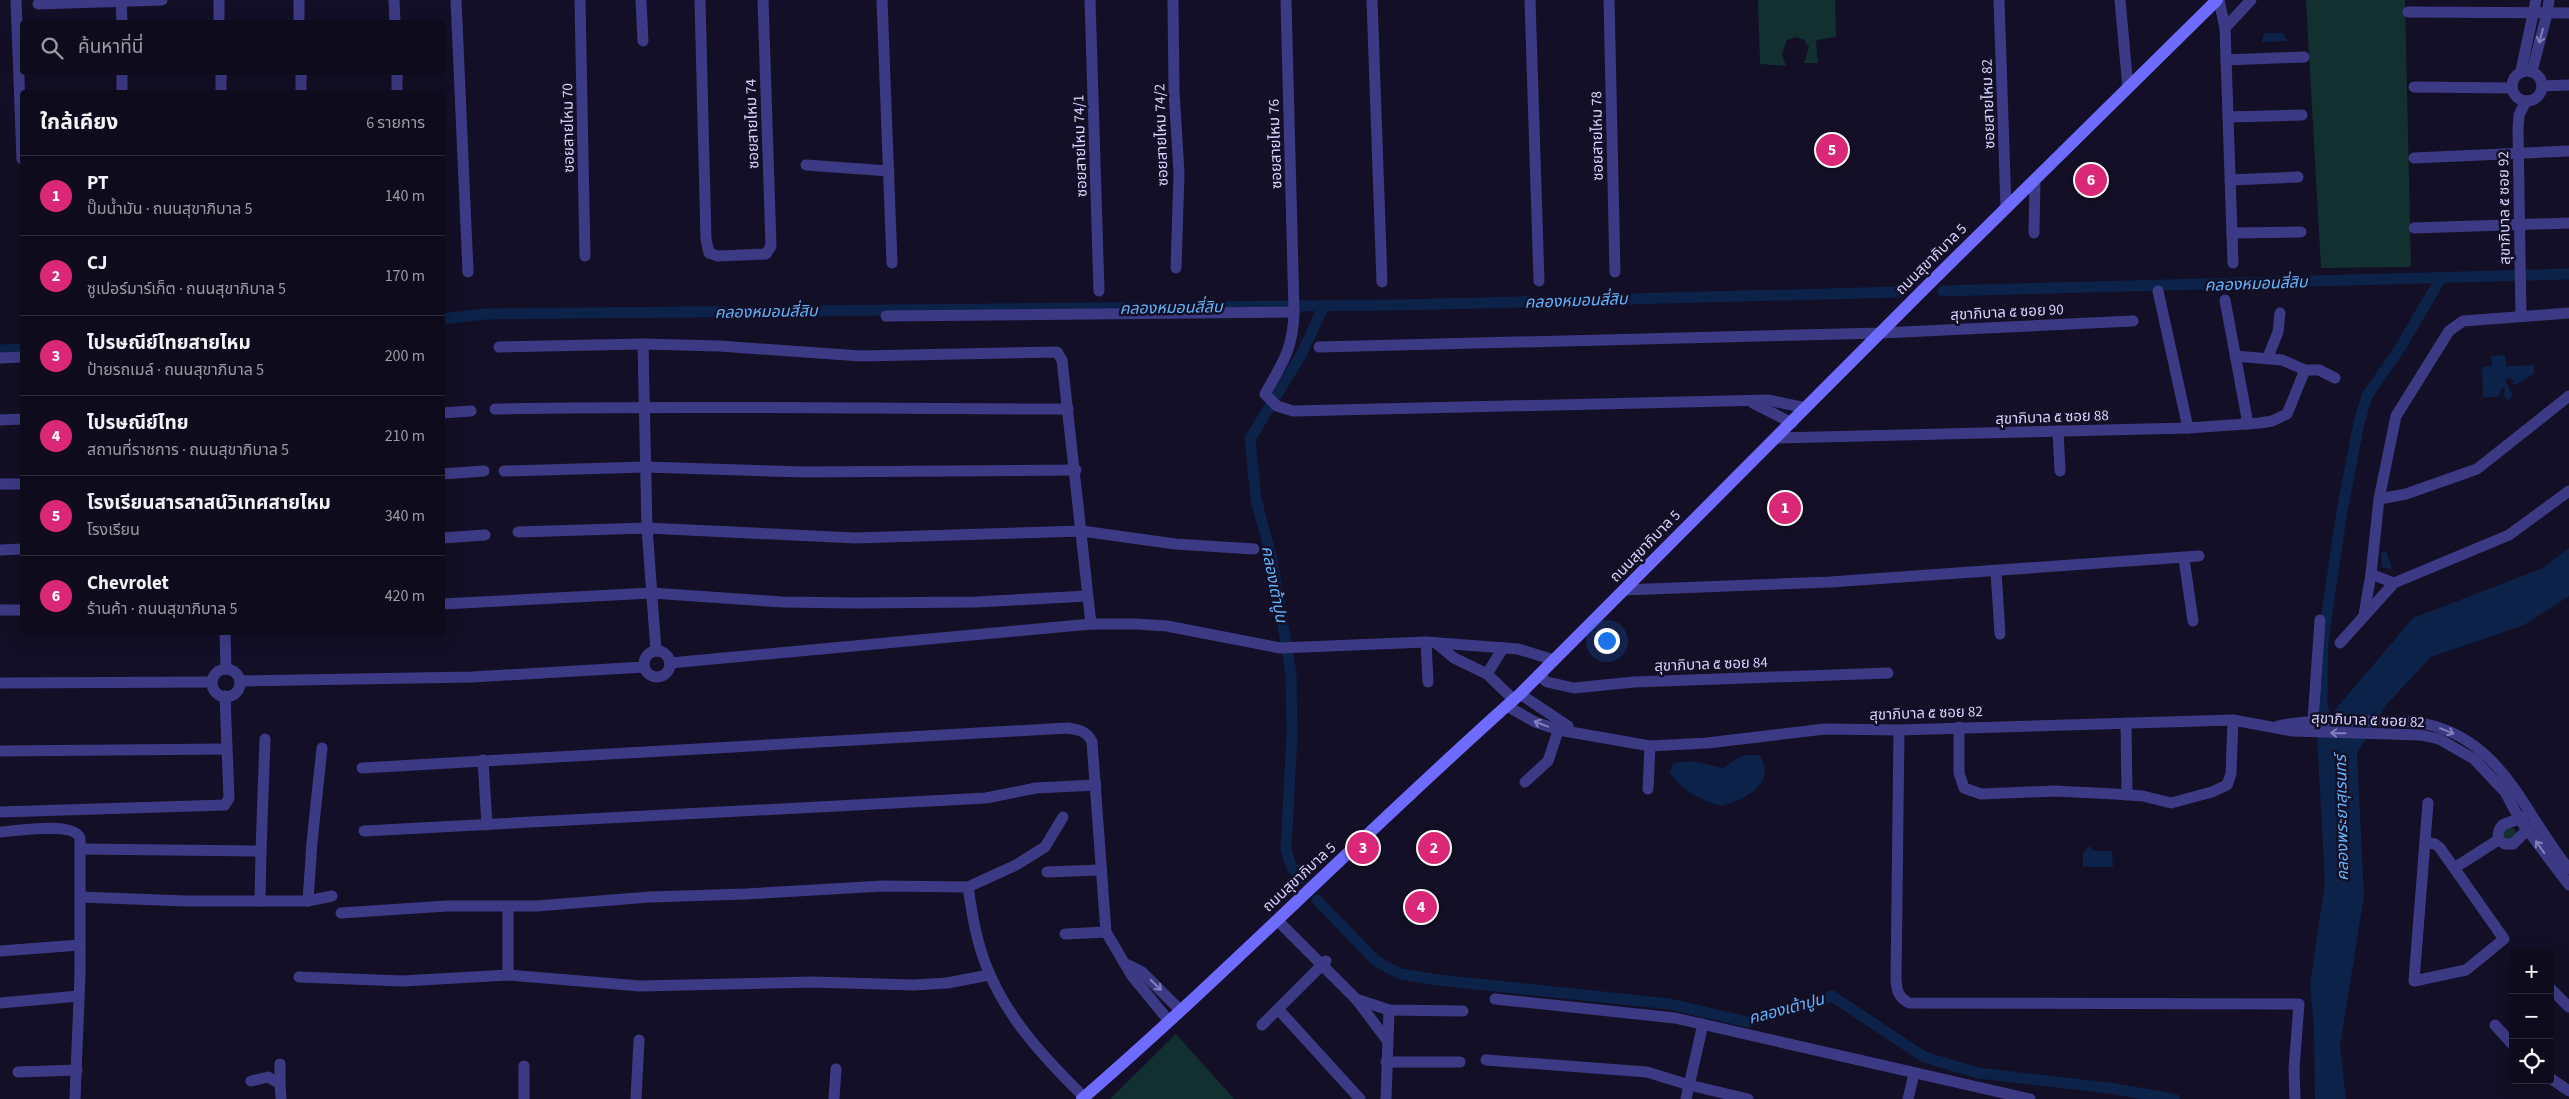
<!DOCTYPE html>
<html lang="th">
<head>
<meta charset="utf-8">
<style>
  body { margin:0; font-family:"Source Sans 3","Noto Sans Thai",sans-serif; background:#171425; color:#f1f3f6 }
  .controls { position:absolute; right:15px; bottom:15px; display:grid; overflow:hidden; border-radius:5px; box-shadow:0 5px 20px #0002 }
  .controls button { width:45px; height:45px; display:grid; place-items:center; padding:0; border:0; border-bottom:1px solid #2e2b3b; background:#0e0b1c; color:#f1f3f6; font:25px sans-serif }
  .you { position:absolute; left:1606px; top:640px; width:18px; height:18px; margin:-12px; border:4px solid #fff; border-radius:50%; background:#1a73e8; box-shadow:0 0 0 8px #1a73e833 }
  .badge { display:grid; place-items:center; width:32px; height:32px; border-radius:50%; background:#db2777; color:#fff; font-size:16px; font-weight:700 }
  .pin { position:absolute; translate:-50% -50%; border:2px solid #fff; box-shadow:0 1px 5px #0006 }
  .list { margin:0; padding:0; list-style:none }
  h2 { display:flex; justify-content:space-between; align-items:center; height:65px; margin:0; padding:0 20px; font-size:21px }
  h2 small { font-size:16px; font-weight:400; color:#9b9ba3 }
  .list li { display:grid; grid-template-columns:32px 1fr auto; gap:15px; align-items:center; box-sizing:border-box; height:80px; padding:0 20px; border-top:1px solid #2e2b3b }
  .list b { display:block; font-size:19px; white-space:nowrap }
  .list p { margin:0; font-size:16px; white-space:nowrap; color:#9b9ba3 }
  .list em { font-size:16px; font-style:normal; color:#9b9ba3 }
  .icon { flex:none; width:28px; height:28px; fill:none; stroke:currentColor; stroke-width:2; stroke-linecap:round; stroke-linejoin:round }
  .map { position:relative; flex:none; width:2569px; height:1099px; overflow:hidden }
  .search { position:absolute; background:#0e0b1c; box-shadow:0 5px 20px #0002; left:20px; top:20px; width:425px; height:55px; display:flex; align-items:center; gap:12px; box-sizing:border-box; padding:0 18px; border-radius:5px; color:#9b9ba3; font-size:19px }
  .panel { position:absolute; background:#0e0b1c; box-shadow:0 5px 20px #0002; left:20px; top:90px; width:425px; height:545px; border-radius:5px }
  .map>svg:first-child { display:block }
  .green { fill:#12302f }
  .water { fill:#0c2248 }
  .lines { fill:none; stroke-linecap:round; stroke-linejoin:round }
  .canal { stroke:#0c2248; stroke-width:11 }
  .minor { stroke:#3d3a85; stroke-width:11 }
  .secondary { stroke:#6f6bff; stroke-width:12 }
  .oneway { stroke:#837fbc }
  .labels { text-anchor:middle; stroke-width:5; stroke-linejoin:round; paint-order:stroke }
  .street-label { font-size:15px; fill:#d9d4ff; stroke:#130f26 }
  .water-label { font-size:16px; font-style:italic; fill:#62b6ff; stroke:#130f26 }
</style>
</head>
<body>
<div class="map">
<svg width="2569" height="1099" viewBox="0 0 2569 1099">
  <rect width="100%" height="100%" fill="#130f26"/>
  <!-- green -->
  <g class="green">
    <polygon points="1758,0 1835,0 1836,37 1816,40 1818,63 1804,63 1809,47 1804,40 1795,37 1787,40 1782,54 1786,66 1760,64"/>
    <polygon points="2306,0 2405,0 2411,267 2321,268"/>
    <circle cx="2509" cy="834" r="7"/>
    <polygon points="1176,1034 1234,1099 1110,1099"/>
  </g>
  <!-- water -->
  <g class="water">
    <polygon points="2264,33 2283,33 2287,41 2262,42"/>
    <polygon points="2505,355 2506,366 2534,365 2534,374 2515,385 2512,383 2514,380 2509,378 2505,380 2513,396 2508,400 2504,396 2505,389 2502,388 2498,397 2483,397 2482,367 2492,366 2491,356"/>
    <polygon points="2569,548 2569,596 2524,625 2431,657 2387,704 2357,753 2364,896 2340,1046 2346,1099 2315,1099 2314,1030 2310,984 2325,883 2317,736 2339,705 2413,618 2543,568"/>
    <polygon points="2386,551 2392,569 2382,567 2381,552"/>
    <path d="M1747,755H1759C1778,783 1745,800 1722,806C1701,801 1683,791 1670,773L1673,763L1692,761L1723,768L1739,757Z"/>
    <polygon points="2089,846 2094,851 2112,851 2113,867 2083,867 2083,853"/>
  </g>
  <g class="lines">
    <!-- canal -->
    <g class="canal">
      <polyline points="1943,291 2569,274"/>
      <polyline points="442,319 485,314 1400,305 1899,292"/>
      <polyline points="0,350 22,349"/>
      <polyline points="2328,730 2322,703 2323,640 2342,511 2359,423 2367,396 2400,348 2441,278"/>
      <polyline points="1301,879 1291,866 1286,849 1292,735 1291,673 1272,560 1256,499 1250,439 1301,355 1324,306"/>
      <polyline points="1317,900 1376,961 1400,974 1438,980 1670,1004 1748,1022 1832,996 1924,1057 1978,1073 2109,1088 2174,1099"/>
    </g>
    <!-- minor -->
    <g class="minor">
      <polyline points="16,0 22,159"/>
      <polyline points="121,0 122,22"/>
      <polyline points="219,0 219,22"/>
      <polyline points="299,0 299,22"/>
      <polyline points="394,0 395,22"/>
      <polyline points="456,0 468,272"/>
      <polyline points="580,0 585,256"/>
      <polyline points="641,0 643,41"/>
      <polyline points="700,0 706,239 709,253 718,256 766,254 771,246 763,0"/>
      <polyline points="882,0 892,263"/>
      <polyline points="1090,0 1099,291"/>
      <polyline points="1173,0 1174,91 1179,173 1176,268"/>
      <polyline points="1372,0 1382,282"/>
      <polyline points="1530,0 1539,281"/>
      <polyline points="1609,0 1615,272"/>
      <polyline points="1999,0 2006,208"/>
      <polyline points="2120,0 2128,88"/>
      <polyline points="2219,0 2225,28 2233,263"/>
      <polyline points="38,4 162,0"/>
      <polyline points="2408,12 2569,13"/>
      <polyline points="2225,28 2251,0"/>
      <polyline points="2226,60 2304,57"/>
      <circle cx="2527" cy="86" r="15"/>
      <polyline points="2521,71 2536,0"/>
      <polyline points="2532,71 2547,14 2549,0"/>
      <polyline points="122,72 122,92"/>
      <polyline points="221,72 221,92"/>
      <polyline points="301,72 301,92"/>
      <polyline points="397,72 397,92"/>
      <polyline points="2542,86 2569,85"/>
      <polyline points="2414,87 2512,88"/>
      <polyline points="2228,117 2302,115"/>
      <polyline points="2414,158 2569,151"/>
      <polyline points="806,165 889,171"/>
      <polyline points="2230,180 2298,177"/>
      <polyline points="2414,228 2569,223"/>
      <polyline points="2034,233 2035,180"/>
      <polyline points="2232,233 2301,232"/>
      <polyline points="2225,300 2248,424"/>
      <path d="M1294,312C1293,349 1283,362 1265,394L1277,406L1293,411L1768,400L1806,408"/>
      <polyline points="886,316 1294,312 1286,0"/>
      <polyline points="2521,316 2518,129 2519,115 2526,101"/>
      <polyline points="643,344 647,528 656,651"/>
      <polyline points="499,347 643,344 719,346 861,356 1057,352 1062,360 1091,624"/>
      <polyline points="1319,347 1882,333 2133,321"/>
      <polyline points="2235,356 2282,360 2305,370 2319,370 2335,378"/>
      <polyline points="2268,357 2278,332 2280,313"/>
      <polyline points="0,358 22,357"/>
      <polyline points="1753,403 1792,423"/>
      <path d="M495,409C686,405 877,409 1068,409"/>
      <polyline points="442,413 471,411"/>
      <polyline points="0,420 22,419"/>
      <polyline points="2188,428 2260,423 2272,421 2287,414 2305,370"/>
      <polyline points="2058,431 2060,471"/>
      <polyline points="1776,438 2188,428 2158,291"/>
      <polyline points="504,471 646,467 805,472 1076,470"/>
      <polyline points="442,474 484,471"/>
      <polyline points="0,484 22,484"/>
      <polyline points="2379,499 2406,494 2477,469 2569,396"/>
      <polyline points="518,532 647,528 855,538 1082,531 1175,544 1254,549"/>
      <polyline points="442,538 485,535"/>
      <polyline points="0,550 22,549"/>
      <polyline points="2184,559 2193,621"/>
      <polyline points="1996,571 2000,634"/>
      <polyline points="2371,574 2394,583"/>
      <polyline points="1624,590 1830,582 2199,556"/>
      <polyline points="442,604 651,593 782,602 855,603 977,602 1087,596"/>
      <polyline points="0,610 22,610"/>
      <polyline points="2364,615 2371,574 2379,499 2396,416 2449,331 2463,321 2569,313"/>
      <polyline points="225,632 226,669"/>
      <polyline points="1426,642 1428,682"/>
      <polyline points="1436,643 1454,658 1487,674 1514,700"/>
      <polyline points="2340,643 2394,583 2509,535 2569,491"/>
      <circle cx="657" cy="664" r="13"/>
      <polyline points="670,663 1091,624 1136,624 1167,626 1280,648 1426,642 1518,649 1554,660"/>
      <circle cx="226" cy="683" r="14"/>
      <polyline points="1487,674 1503,648"/>
      <polyline points="1538,675 1547,682 1574,688 1634,682 1888,673"/>
      <polyline points="240,681 472,677 644,667"/>
      <polyline points="0,683 212,682"/>
      <polyline points="1520,694 1568,726"/>
      <polyline points="1507,706 1535,722 1559,730 1650,746 1707,743 1825,729 1899,730 2233,720 2293,731 2421,735 2439,739 2474,759 2505,792 2520,820 2569,885"/>
      <polyline points="2313,721 2320,620"/>
      <polyline points="2126,723 2127,795"/>
      <path d="M2278,726C2308,719 2338,721 2369,721C2388,721 2408,720 2426,724C2504,741 2524,815 2569,869"/>
      <polyline points="1959,727 1959,773 1964,788 1981,794 2054,791 2115,794 2143,796 2171,803 2212,792 2227,785 2231,774 2233,720"/>
      <path d="M1899,730L1896,980C1897,991 1898,997 1909,1003L2299,1004L2294,1069L2295,1099"/>
      <polyline points="0,751 225,749"/>
      <polyline points="483,760 487,825"/>
      <path d="M362,768L1068,728C1079,730 1087,731 1092,742L1106,932L1132,976L1169,1021"/>
      <polyline points="1525,782 1548,761 1561,722"/>
      <polyline points="1648,789 1650,746"/>
      <polyline points="0,812 225,805 229,798 225,696"/>
      <polyline points="364,831 986,798 1036,788 1096,785"/>
      <path d="M0,832C16,831 73,821 80,838V974L75,1099"/>
      <polyline points="2498,840 2505,844 2513,844 2531,826"/>
      <path d="M2498,840C2497,818 2512,825 2525,816"/>
      <polyline points="2425,842 2435,844 2440,848 2504,939 2466,970 2414,981 2428,803"/>
      <polyline points="81,849 261,851 265,739"/>
      <polyline points="2456,867 2498,840"/>
      <polyline points="1047,872 1100,870"/>
      <polyline points="968,887 1016,865 1045,847 1063,817"/>
      <polyline points="81,897 185,901 308,901 332,896"/>
      <polyline points="260,901 261,851"/>
      <polyline points="308,901 312,842 322,748"/>
      <path d="M341,913L447,906H536L650,897L745,894L883,886L968,887C971,905 973,923 978,940C994,1004 1038,1052 1084,1097"/>
      <polyline points="1277,920 1356,999 1389,1010 1463,1011"/>
      <polyline points="1065,934 1106,932"/>
      <polyline points="0,951 80,945"/>
      <polyline points="1128,965 1142,972 1180,1010"/>
      <polyline points="508,975 508,907"/>
      <polyline points="299,977 403,981 508,975 640,986 813,982 913,985 947,983 989,975"/>
      <polyline points="2550,988 2569,1007"/>
      <polyline points="1356,999 1387,1040"/>
      <polyline points="1495,999 1675,1018 2030,1099"/>
      <polyline points="0,1003 79,996"/>
      <polyline points="1278,1009 1360,1099"/>
      <polyline points="1262,1025 1326,961"/>
      <polyline points="2495,1025 2513,1045"/>
      <polyline points="1486,1060 1647,1072 1689,1085 1748,1099"/>
      <polyline points="1386,1062 1460,1062"/>
      <polyline points="280,1064 280,1084"/>
      <polyline points="18,1072 77,1070"/>
      <polyline points="2550,1078 2569,1091"/>
      <polyline points="251,1081 268,1077 280,1084 281,1099"/>
      <polyline points="524,1099 524,1066"/>
      <polyline points="636,1099 639,1040"/>
      <polyline points="834,1099 836,1069"/>
      <polyline points="1386,1099 1389,1010"/>
      <polyline points="1686,1099 1703,1024"/>
      <polyline points="1908,1099 1914,1074"/>
    </g>
    <!-- secondary -->
    <path class="secondary" d="M1082,1099C1232,969 1371,826 1520,694L1928,285L2217,0"/>
  </g>
  <!-- one-way arrows -->
  <defs><path id="oneway-shaft" d="M-6 0H5M1.5-3L5.5 0L1.5 3" fill="none" stroke-width="1.6" stroke-linecap="round" stroke-linejoin="round" transform="scale(1.25)"/></defs>
  <g class="oneway">
    <use href="#oneway-shaft" transform="translate(2541 36) rotate(105)"/>
    <use href="#oneway-shaft" transform="translate(1541 724) rotate(-159)"/>
    <use href="#oneway-shaft" transform="translate(2447 731) rotate(22)"/>
    <use href="#oneway-shaft" transform="translate(2338 733) rotate(-179)"/>
    <use href="#oneway-shaft" transform="translate(2540 847) rotate(-125)"/>
    <use href="#oneway-shaft" transform="translate(1156 985) rotate(45)"/>
  </g>
  <g class="labels">
    <!-- street labels -->
    <g class="street-label">
      <text transform="translate(1988 104) rotate(-92)" y="5">ซอยสายไหม 82</text>
      <text transform="translate(752 124) rotate(-92)" y="5">ซอยสายไหม 74</text>
      <text transform="translate(568 128) rotate(-91)" y="5">ซอยสายไหม 70</text>
      <text transform="translate(1161 135) rotate(-92)" y="5">ซอยสายไหม 74/2</text>
      <text transform="translate(1597 136) rotate(-91)" y="5">ซอยสายไหม 78</text>
      <text transform="translate(1275 144) rotate(-92)" y="5">ซอยสายไหม 76</text>
      <text transform="translate(1080 146) rotate(-92)" y="5">ซอยสายไหม 74/1</text>
      <text transform="translate(2504 208) rotate(-91)" y="5">สุขาภิบาล ๕ ซอย 92</text>
      <text transform="translate(1931 259) rotate(-45)" y="5">ถนนสุขาภิบาล 5</text>
      <text transform="translate(2007 312) rotate(-3)" y="5">สุขาภิบาล ๕ ซอย 90</text>
      <text transform="translate(2052 417) rotate(-2)" y="5">สุขาภิบาล ๕ ซอย 88</text>
      <text transform="translate(1645 546) rotate(-46)" y="5">ถนนสุขาภิบาล 5</text>
      <text transform="translate(1711 664) rotate(-2)" y="5">สุขาภิบาล ๕ ซอย 84</text>
      <text transform="translate(1926 713) rotate(-2)" y="5">สุขาภิบาล ๕ ซอย 82</text>
      <text transform="translate(2368 720) rotate(2)" y="5">สุขาภิบาล ๕ ซอย 82</text>
      <text transform="translate(1299 877) rotate(-43)" y="5">ถนนสุขาภิบาล 5</text>
    </g>
    <!-- water labels -->
    <g class="water-label">
      <text transform="translate(2256 283) rotate(-2)" y="6">คลองหมอนสี่สิบ</text>
      <text transform="translate(1576 300) rotate(-2)" y="6">คลองหมอนสี่สิบ</text>
      <text transform="translate(1171 307) rotate(-1)" y="6">คลองหมอนสี่สิบ</text>
      <text transform="translate(766 311) rotate(-1)" y="6">คลองหมอนสี่สิบ</text>
      <text transform="translate(1275 584) rotate(79)" y="6">คลองเต้าปูน</text>
      <text transform="translate(2341 818) rotate(-91)" y="6">คลองพระยาสุเรนทร์</text>
      <text transform="translate(1786 1008) rotate(-15)" y="6">คลองเต้าปูน</text>
    </g>
  </g>
</svg>
<div class="controls">
<button>+</button>
<button>−</button>
<button><svg class="icon" aria-label="locate" viewBox="0 0 24 24"><circle cx="12" cy="12" r="6"/><path d="M12 2v4M12 18v4M2 12h4M18 12h4"/></svg></button>
</div>
<div class="you"></div>
<div class="pin badge" style="left:1785px;top:508px">1</div>
<div class="pin badge" style="left:1434px;top:848px">2</div>
<div class="pin badge" style="left:1363px;top:848px">3</div>
<div class="pin badge" style="left:1421px;top:907px">4</div>
<div class="pin badge" style="left:1832px;top:150px">5</div>
<div class="pin badge" style="left:2091px;top:180px">6</div>
<div class="search"><svg class="icon" aria-label="search" viewBox="0 0 24 24"><circle cx="10" cy="10" r="6"/><path d="M15 15l6 6"/></svg>ค้นหาที่นี่</div>
<section class="panel">
<h2>ใกล้เคียง<small>6 รายการ</small></h2>
<ul class="list">
<li><span class="badge">1</span><div><b>PT</b><p>ปั๊มน้ำมัน · ถนนสุขาภิบาล 5</p></div><em>140 m</em></li>
<li><span class="badge">2</span><div><b>CJ</b><p>ซูเปอร์มาร์เก็ต · ถนนสุขาภิบาล 5</p></div><em>170 m</em></li>
<li><span class="badge">3</span><div><b>ไปรษณีย์ไทยสายไหม</b><p>ป้ายรถเมล์ · ถนนสุขาภิบาล 5</p></div><em>200 m</em></li>
<li><span class="badge">4</span><div><b>ไปรษณีย์ไทย</b><p>สถานที่ราชการ · ถนนสุขาภิบาล 5</p></div><em>210 m</em></li>
<li><span class="badge">5</span><div><b>โรงเรียนสารสาสน์วิเทศสายไหม</b><p>โรงเรียน</p></div><em>340 m</em></li>
<li><span class="badge">6</span><div><b>Chevrolet</b><p>ร้านค้า · ถนนสุขาภิบาล 5</p></div><em>420 m</em></li>
</ul>
</section>
</div>
</body>
</html>
